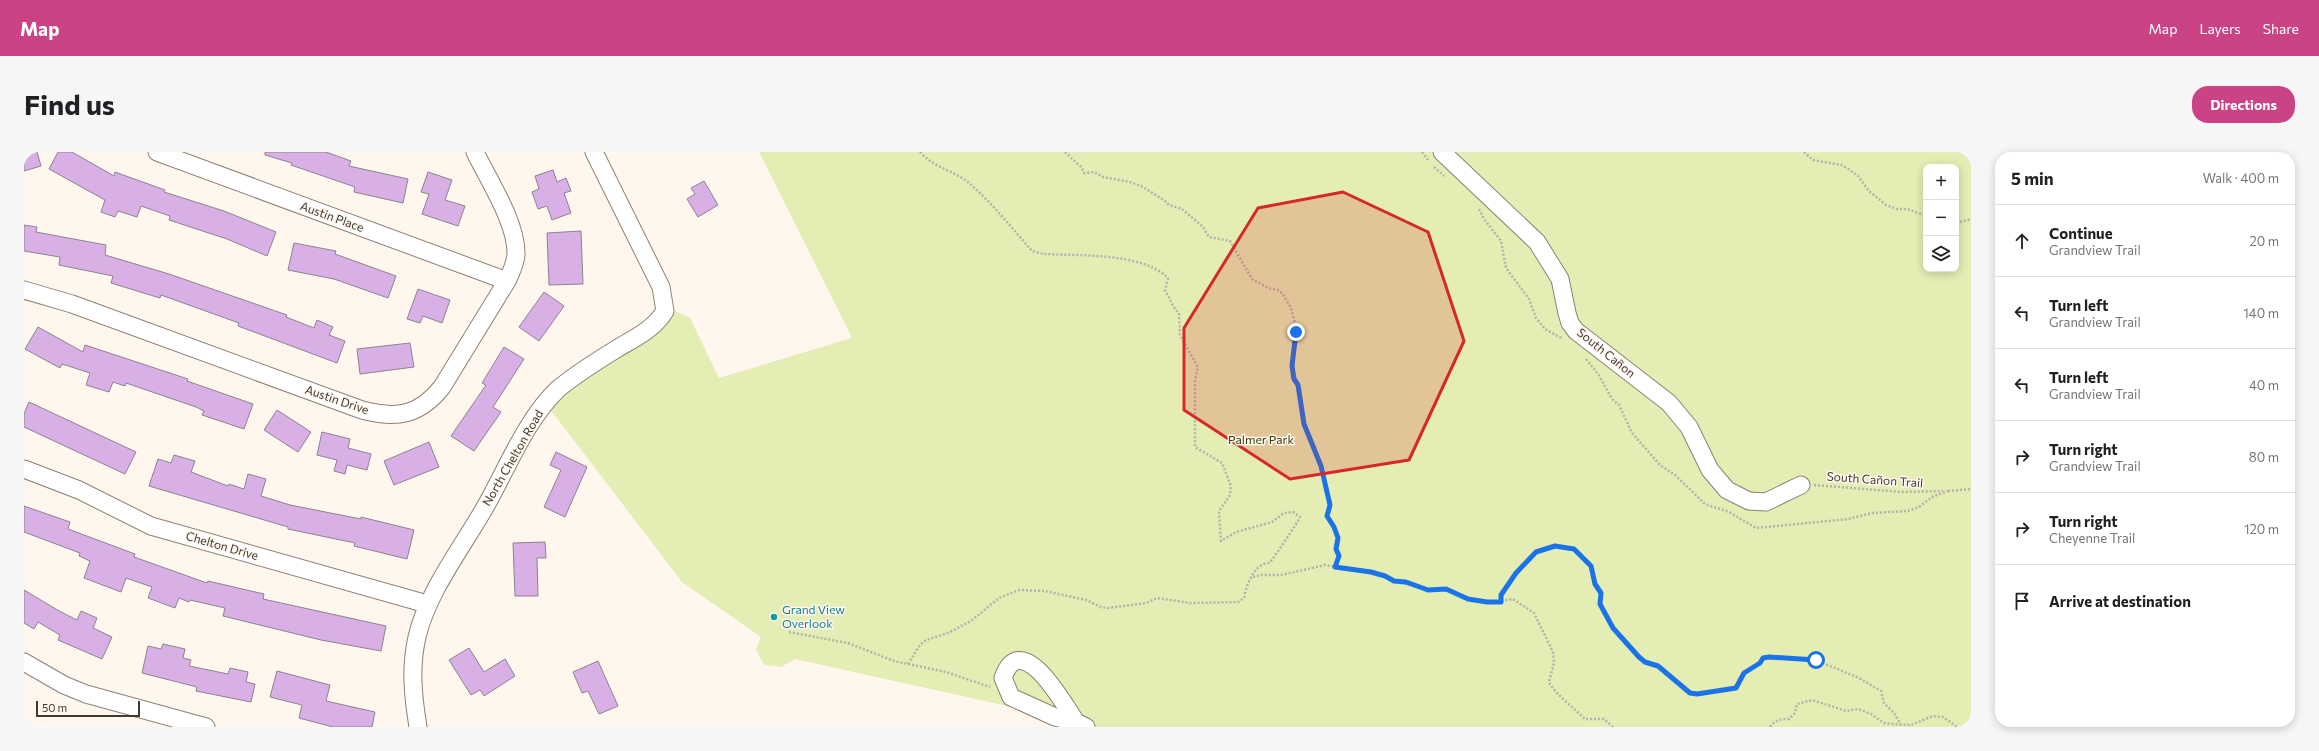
<!DOCTYPE html>
<html lang="en">
<head>
<meta charset="utf-8">
<style>
  body { margin:0; font-family:Commissioner,sans-serif; background:#f6f6f6; color:#202124 }
  .controls { position:absolute; right:12px; top:12px; display:grid; overflow:hidden; border-radius:8px; box-shadow:0 2px 10px #0003 }
  .controls button { width:36px; height:36px; display:grid; place-items:center; padding:0; border:0; border-bottom:1px solid #e0e0e0; background:#fff; color:#202124; font:20px sans-serif }
  .scale { position:absolute; left:12px; bottom:10px; width:104px; box-sizing:border-box; padding-left:4px; border:2px solid #403a35; border-top:0; font-size:11px; line-height:14px; white-space:nowrap; color:#403a35; -webkit-text-stroke:3px #fff6ed; paint-order:stroke }
  .stop { position:absolute; width:12px; height:12px; margin:-9px; border:3px solid #1a73e8; border-radius:50%; background:#fff }
  .stop.end { background:#1a73e8; border-color:#fff; box-shadow:0 1px 4px #0008 }
  .list { margin:0; padding:0; list-style:none }
  h2 { display:flex; justify-content:space-between; align-items:center; height:52px; margin:0; padding:0 16px; font-size:17px }
  h2 small { font-size:13px; font-weight:400; color:#757577 }
  .list li { display:grid; grid-template-columns:26px 1fr auto; gap:12px; align-items:center; box-sizing:border-box; height:72px; padding:0 16px; border-top:1px solid #e0e0e0 }
  .list b { display:block; font-size:15px; white-space:nowrap }
  .list p { margin:0; font-size:13px; white-space:nowrap; color:#757577 }
  .list em { font-size:13px; font-style:normal; color:#757577 }
  .icon { flex:none; width:22px; height:22px; fill:none; stroke:currentColor; stroke-width:2; stroke-linecap:round; stroke-linejoin:round }
  .map { position:relative; flex:none; width:1947px; height:575px; overflow:hidden; border-radius:16px }
  header { display:flex; align-items:center; gap:24px; box-sizing:border-box; height:56px; padding:0 20px; background:#ca4485; color:#fff }
  header strong { font-size:19px }
  nav { display:flex; gap:22px; margin-inline-start:auto; font-size:14px }
  .intro { display:flex; align-items:center; justify-content:space-between; box-sizing:border-box; height:96px; padding:0 24px }
  h1 { margin:0; font-size:28px }
  .button { padding:10px 18px; border-radius:16px; background:#ca4485; color:#fff; font-size:14px; font-weight:700 }
  main { display:flex; gap:24px; padding:0 24px }
  aside { flex:1; background:#fff; border-radius:16px; box-shadow:0 2px 10px #0003 }
  .map>svg:first-child { display:block }
  .green { fill:#e4edb4; fill-rule:evenodd }
  .building { fill:#d9b0e6; stroke:#8d8290 }
  .lines { fill:none; stroke-linecap:round; stroke-linejoin:round }
  .minor-casing { stroke:#8e8074; stroke-width:19 }
  .path { stroke:#b8b0a9; stroke-width:2.5; stroke-dasharray:2 2; stroke-linecap:butt }
  .minor { stroke:#fff; stroke-width:17 }
  .route { stroke:#1a73e8; stroke-width:5 }
  .marked { fill:#d62828; fill-opacity:0.2; stroke:#d62828; stroke-width:3; stroke-linejoin:round }
  .culture-dot { fill:#0f9aa8; stroke:#fff6ed; stroke-width:1.5 }
  .labels { text-anchor:middle; stroke-width:3; stroke-linejoin:round; paint-order:stroke }
  .street-label { font-size:12px; fill:#403a35; stroke:#fff6ed }
  .park-label { font-size:12px; fill:#363b08; stroke:#fff6ed }
  .culture-label { font-size:12px; fill:#0d838f; stroke:#fff6ed; text-anchor:start }
</style>
</head>
<body>
<header>
<strong>Map</strong>
<nav><a>Map</a><a>Layers</a><a>Share</a></nav>
</header>
<div class="intro"><h1>Find us</h1><a class="button">Directions</a></div>
<main>
<div class="map">
<svg width="1947" height="575" viewBox="0 0 1947 575">
  <rect width="100%" height="100%" fill="#fff6ed"/>
  <!-- green -->
  <path class="green" d="M735,0H1947V575H1039L988,555L771,507L757,515L740,513L732,497L737,485L658,430L526,257L531,249L649,158L666,166L695,226L828,186ZM1902,15H1932V117H1902Z"/>
  <!-- building -->
  <g class="building">
    <polygon points="0,0 13,0 17,14 0,19"/>
    <polygon points="34,0 48,0 90,24 91,20 141,38 140,40 200,59 252,80 243,104 203,87 145,68 146,64 117,54 113,65 94,59 91,65 77,60 81,48 25,17"/>
    <polygon points="241,0 302,0 327,9 325,14 384,27 379,51 330,40 331,35 267,13 268,11 241,3"/>
    <polygon points="529,18 533,30 542,26 547,39 540,41 547,61 528,68 523,54 514,57 508,40 515,37 511,24"/>
    <polygon points="404,20 428,28 421,48 441,54 434,74 398,62 405,42 397,40"/>
    <polygon points="680,29 694,53 674,65 663,47 671,42 667,36"/>
    <polygon points="0,73 13,75 12,80 82,93 81,103 145,122 263,163 262,165 290,176 293,168 309,175 305,183 321,189 313,211 214,174 215,171 137,143 136,146 87,131 89,124 35,113 36,105 0,99"/>
    <polygon points="557,79 559,132 525,133 523,81"/>
    <polygon points="270,91 312,99 311,102 372,124 364,146 310,127 264,118"/>
    <polygon points="394,137 426,148 418,171 399,164 396,171 383,167"/>
    <polygon points="520,140 540,154 515,189 495,175"/>
    <polygon points="14,175 59,200 61,193 164,227 163,229 229,252 220,277 178,263 180,259 172,255 102,231 101,234 89,230 85,240 62,233 66,221 38,212 36,216 1,197"/>
    <polygon points="386,191 390,215 336,222 333,197"/>
    <polygon points="480,195 500,207 469,255 477,260 450,299 427,284 462,233 458,231"/>
    <polygon points="5,250 112,300 101,322 0,275 0,262"/>
    <polygon points="253,258 287,280 274,300 240,278"/>
    <polygon points="298,280 326,287 324,296 347,302 343,318 323,313 321,322 310,319 313,308 293,303"/>
    <polygon points="405,290 415,315 370,333 360,309"/>
    <polygon points="532,300 563,315 541,365 520,355 537,318 526,313"/>
    <polygon points="150,303 171,309 167,320 204,334 205,332 220,337 224,322 242,327 237,344 266,353 337,367 337,365 390,378 383,407 330,394 331,391 264,377 264,375 125,334 134,307 147,311"/>
    <polygon points="0,354 46,370 44,377 111,402 110,405 183,431 184,429 240,442 239,447 362,474 357,499 297,488 199,464 201,456 166,448 165,450 155,446 151,456 124,446 128,435 102,426 97,440 60,426 66,409 55,404 56,401 0,380"/>
    <polygon points="521,390 522,406 513,406 514,444 491,444 489,391"/>
    <polygon points="0,438 37,460 53,468 57,459 73,466 69,476 88,485 78,507 34,488 36,483 14,470 10,477 0,471"/>
    <polygon points="139,492 161,497 159,506 167,508 165,514 204,522 206,516 224,520 222,530 231,532 227,550 172,539 173,535 118,521 124,494 137,497"/>
    <polygon points="445,496 460,520 481,507 491,524 460,544 456,538 447,543 425,508"/>
    <polygon points="574,509 594,554 575,562 564,539 558,541 549,520"/>
    <polygon points="253,519 306,533 302,549 351,560 348,575 309,575 275,566 278,553 246,545"/>
  </g>
  <g class="lines">
    <!-- minor casing -->
    <g class="minor-casing">
      <g id="minor">
        <polyline points="133,0 483,129"/>
        <polyline points="1418,0 1513,90 1536,127 1543,161 1546,171 1552,179 1645,251 1665,275 1686,318 1703,338 1725,349 1742,350 1777,333"/>
        <path d="M0,138L48,152L338,258C372,267 395,264 418,235L483,129C487,121 491,112 492,103C493,71 465,29 451,0"/>
        <polyline points="0,317 55,338 127,374 403,452"/>
        <polyline points="0,510 40,533 62,542 182,575"/>
        <path d="M1052,570C1040,552 997,474 979,526L987,545L1031,565L1052,570L1062,575"/>
        <path d="M394,575C389,544 386,516 393,485C403,441 437,397 460,357C482,319 502,267 534,237C553,221 573,209 594,196C611,186 630,177 641,159L637,135L570,0"/>
      </g>
    </g>
    <!-- path -->
    <g class="path">
      <polyline points="1041,0 1058,16 1060,21 1070,20 1079,25 1106,30 1117,34 1140,48 1145,53 1158,57 1179,75 1185,85 1206,89 1228,127 1244,136 1254,138 1258,141 1267,156 1273,180 1269,213 1270,227 1274,233 1280,272 1297,314 1306,353 1303,364 1310,375 1314,386 1312,397 1315,404 1311,415"/>
      <polyline points="1398,0 1404,8"/>
      <polyline points="1780,0 1789,8 1817,13 1826,18 1834,24 1845,39 1862,53 1873,57 1883,57 1902,64"/>
      <polyline points="1410,15 1420,24"/>
      <polyline points="1455,57 1460,67 1477,89 1482,116 1505,147 1512,166 1521,177 1539,187"/>
      <polyline points="1932,71 1947,67"/>
      <polyline points="1562,207 1574,222 1588,247 1595,253 1608,281 1636,313 1651,323 1681,352 1705,360 1732,376 1825,367 1848,361 1884,359 1895,355 1908,345 1924,339"/>
      <polyline points="1790,333 1878,340 1919,339"/>
      <polyline points="1924,339 1947,337"/>
      <path d="M1229,425L1237,423H1257L1301,413L1347,420L1361,424L1370,429L1404,438L1421,437L1444,447L1463,451L1489,447L1510,461L1529,500L1530,511L1525,530C1531,542 1550,556 1561,567H1580L1589,575"/>
      <polyline points="1477,450 1477,443 1492,421 1513,400 1531,394 1550,397 1567,414 1571,432 1577,441 1576,452 1589,476 1615,505 1621,510 1634,514 1666,541 1673,542 1712,536 1720,521 1736,511 1739,506 1745,505 1792,508 1835,526 1857,539 1860,551 1870,561 1877,573"/>
      <polyline points="765,480 824,491 870,509 922,520 966,535"/>
      <path d="M884,512L896,493L902,488L924,481L947,469L975,446L995,438L1021,439L1062,448L1077,455L1084,456L1122,451L1133,446L1166,451L1214,450L1220,446C1222,435 1228,418 1238,413C1240,411 1244,412 1246,410C1250,406 1274,370 1276,365L1269,360L1260,361L1248,370L1212,380L1197,389L1195,359L1206,343L1207,334L1198,311L1171,295V229L1174,215L1156,183L1155,161C1148,155 1147,147 1141,139L1144,126C1117,100 1056,104 1020,102L1008,99C988,76 968,51 945,31C929,18 910,16 896,0"/>
      <path d="M1746,575C1751,568 1757,567 1765,567L1771,561L1773,552L1788,548L1822,559L1834,557L1847,562L1860,571L1868,572L1887,573L1909,564L1919,565L1933,575"/>
    </g>
    <!-- minor -->
    <use href="#minor" class="minor"/>
  </g>
  <g class="lines">
    <!-- route -->
    <polyline class="route" points="1272,180 1268,214 1270,227 1274,233 1280,272 1297,314 1306,353 1303,364 1310,375 1314,386 1312,397 1315,404 1311,415 1347,420 1361,424 1370,429 1382,430 1404,438 1422,437 1444,447 1463,450 1477,450 1477,443 1492,421 1512,400 1531,394 1550,397 1567,414 1571,432 1577,441 1576,452 1589,476 1615,505 1621,510 1634,514 1666,541 1673,542 1712,536 1720,521 1736,511 1739,506 1745,505 1792,508"/>
  </g>
  <!-- marked area -->
  <path class="marked" d="M1319,40L1404,80L1440,189L1385,308L1266,327L1160,258V176L1234,56Z"/>
  <!-- markers -->
  <circle class="culture-dot" cx="750" cy="465" r="4"/>
  <g class="labels">
    <!-- street labels -->
    <g class="street-label">
      <text transform="translate(308 65) rotate(20)" y="4">Austin Place</text>
      <text transform="translate(1582 201) rotate(39)" y="4">South Cañon</text>
      <text transform="translate(313 248) rotate(19)" y="4">Austin Drive</text>
      <text transform="translate(489 306) rotate(-60)" y="4">North Chelton Road</text>
      <text transform="translate(1851 328) rotate(4)" y="4">South Cañon Trail</text>
      <text transform="translate(198 394) rotate(16)" y="4">Chelton Drive</text>
    </g>
    <!-- park labels -->
    <g class="park-label">
      <text x="1237" y="292">Palmer Park</text>
    </g>
    <!-- culture labels -->
    <g class="culture-label">
      <text x="758" y="462">Grand View<tspan x="758" dy="14">Overlook</tspan></text>
    </g>
  </g>
</svg>
<div class="controls">
<button>+</button>
<button>−</button>
<button><svg class="icon" aria-label="layers" viewBox="0 0 24 24"><path d="M12 4l9 5-9 5-9-5zM3 14l9 5 9-5"/></svg></button>
</div>
<div class="scale">50 m</div>
<div class="stop" style="left:1792px;top:508px"></div>
<div class="stop end" style="left:1272px;top:180px"></div>
</div>
<aside>
<h2>5 min<small>Walk · 400 m</small></h2>
<ul class="list">
<li><svg class="icon" aria-label="ahead" viewBox="0 0 24 24"><path d="M12 20V5M6 11l6-6 6 6"/></svg><div><b>Continue</b><p>Grandview Trail</p></div><em>20 m</em></li>
<li><svg class="icon" aria-label="left" viewBox="0 0 24 24"><path d="M17 20v-9H6M10 6l-5 5 5 5"/></svg><div><b>Turn left</b><p>Grandview Trail</p></div><em>140 m</em></li>
<li><svg class="icon" aria-label="left" viewBox="0 0 24 24"><path d="M17 20v-9H6M10 6l-5 5 5 5"/></svg><div><b>Turn left</b><p>Grandview Trail</p></div><em>40 m</em></li>
<li><svg class="icon" aria-label="right" viewBox="0 0 24 24"><path d="M7 20v-9h11M14 6l5 5-5 5"/></svg><div><b>Turn right</b><p>Grandview Trail</p></div><em>80 m</em></li>
<li><svg class="icon" aria-label="right" viewBox="0 0 24 24"><path d="M7 20v-9h11M14 6l5 5-5 5"/></svg><div><b>Turn right</b><p>Cheyenne Trail</p></div><em>120 m</em></li>
<li><svg class="icon" aria-label="arrive" viewBox="0 0 24 24"><path d="M6 21V4h12l-3 4 3 4H6"/></svg><div><b>Arrive at destination</b></div></li>
</ul>
</aside>
</main>
</body>
</html>
